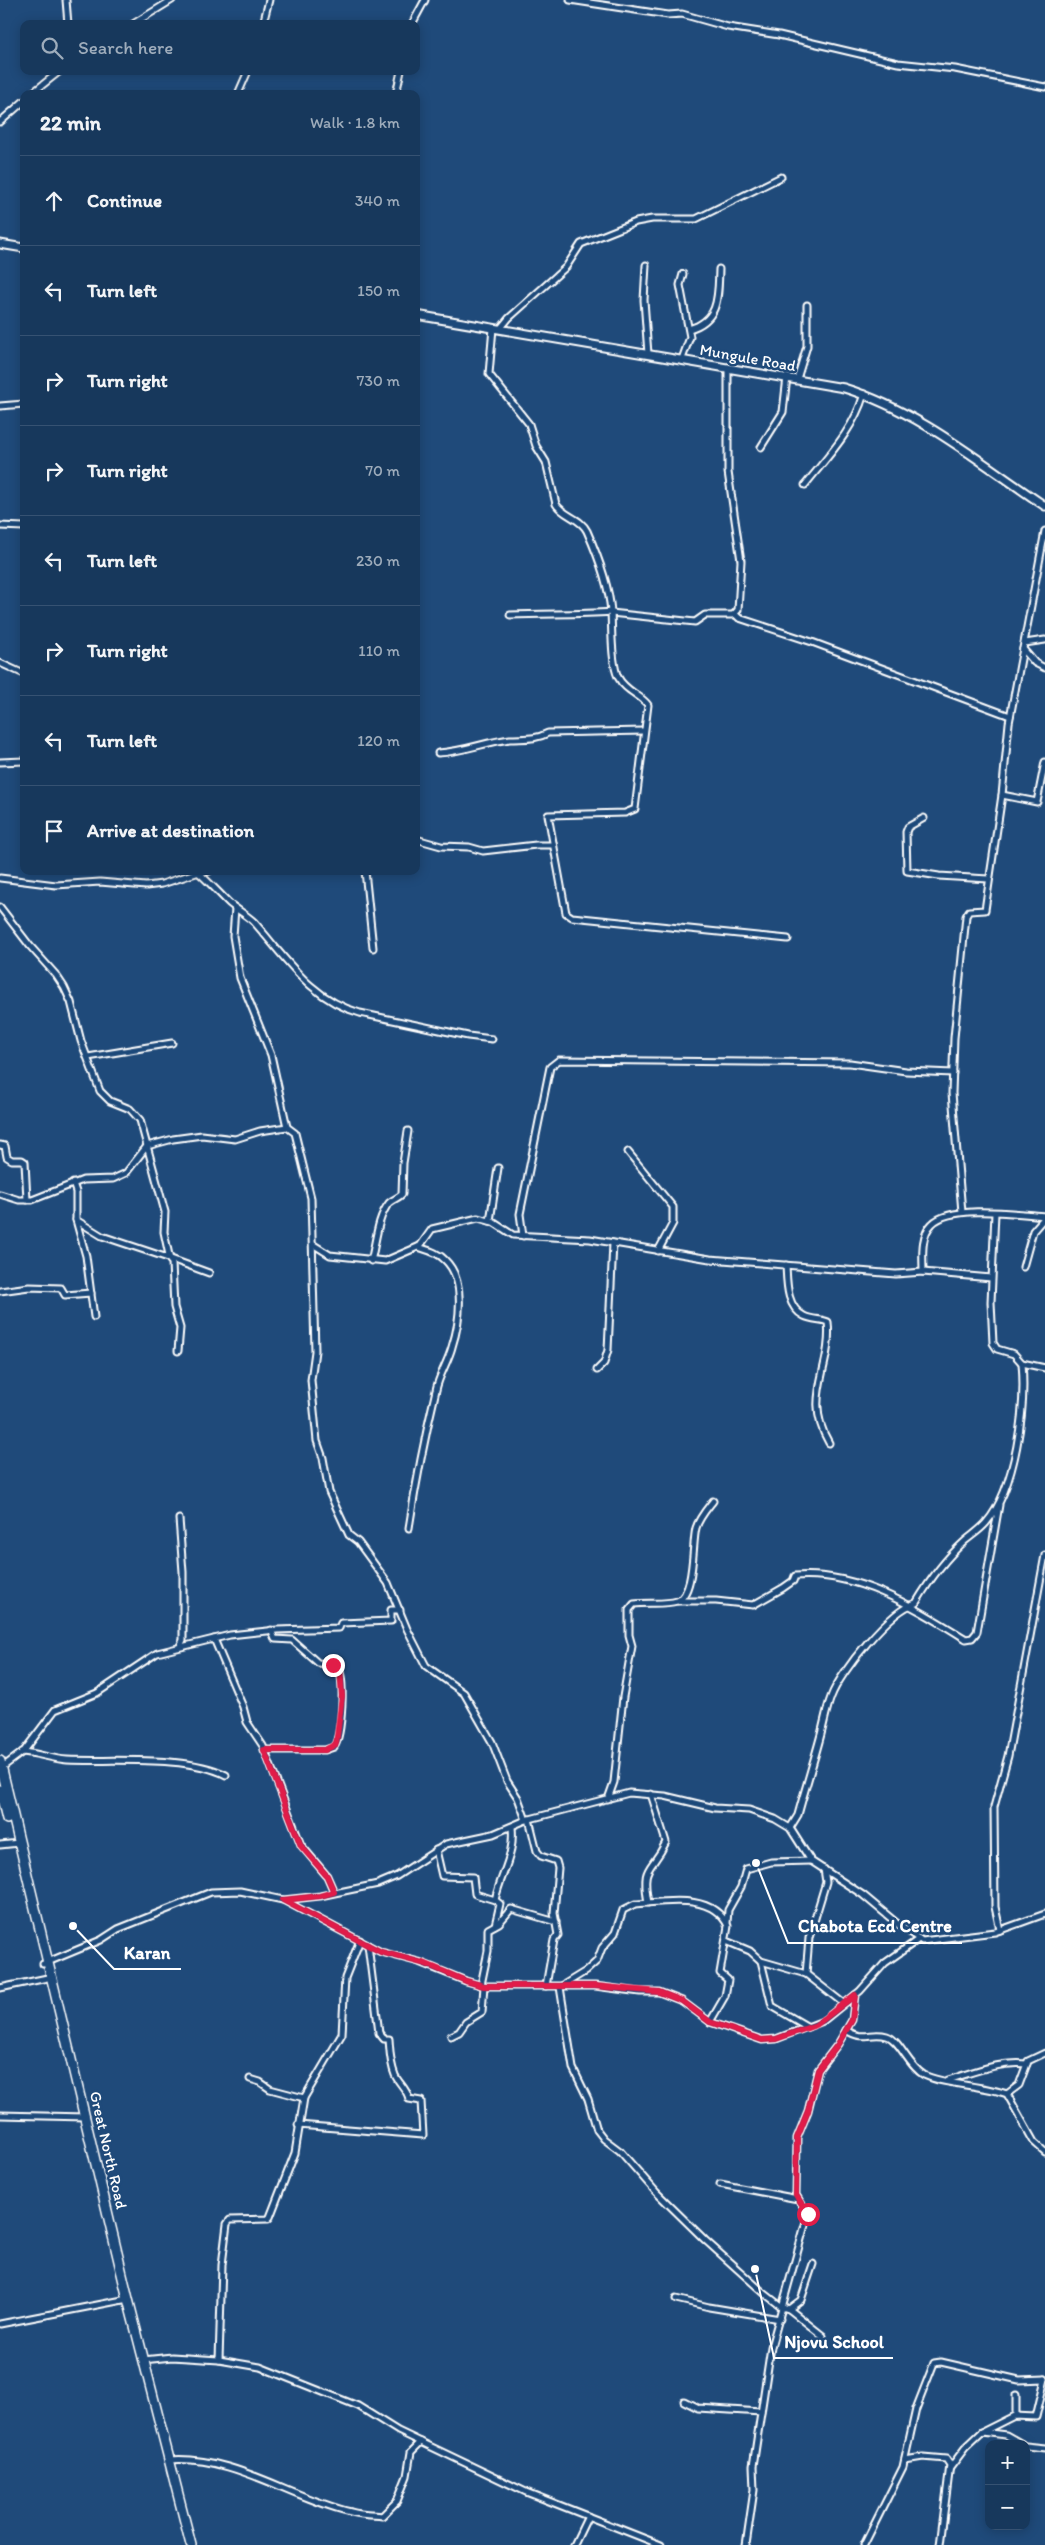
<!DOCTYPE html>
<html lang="en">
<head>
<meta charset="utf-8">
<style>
  body { margin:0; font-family:Itim,sans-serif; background:#203f62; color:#f1f3f6 }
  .controls { position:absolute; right:15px; bottom:15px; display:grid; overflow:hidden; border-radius:10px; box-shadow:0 2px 12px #0003 }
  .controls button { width:45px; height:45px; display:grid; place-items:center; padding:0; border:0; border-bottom:1px solid #365272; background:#17385c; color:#f1f3f6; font:25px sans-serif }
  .stop { position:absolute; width:15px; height:15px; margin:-11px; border:4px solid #e11d48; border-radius:50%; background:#fff }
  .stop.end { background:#e11d48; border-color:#fff; box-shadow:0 1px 5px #0008 }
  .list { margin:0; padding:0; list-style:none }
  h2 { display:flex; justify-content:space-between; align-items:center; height:65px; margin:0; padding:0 20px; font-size:21px }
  h2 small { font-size:16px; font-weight:400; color:#9eacbb }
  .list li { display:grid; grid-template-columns:32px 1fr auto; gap:15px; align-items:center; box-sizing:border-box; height:90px; padding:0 20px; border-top:1px solid #365272 }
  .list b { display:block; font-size:19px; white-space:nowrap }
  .list em { font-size:16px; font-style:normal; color:#9eacbb }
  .icon { flex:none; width:28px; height:28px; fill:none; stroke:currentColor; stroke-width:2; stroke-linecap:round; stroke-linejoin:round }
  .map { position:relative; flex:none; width:1045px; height:2545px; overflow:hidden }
  .search { position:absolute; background:#17385c; box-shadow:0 2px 12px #0003; left:20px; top:20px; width:400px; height:55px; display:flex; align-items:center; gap:12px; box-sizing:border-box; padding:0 18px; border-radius:10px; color:#9eacbb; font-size:19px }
  .panel { position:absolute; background:#17385c; box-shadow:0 2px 12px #0003; left:20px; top:90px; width:400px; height:785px; border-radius:10px }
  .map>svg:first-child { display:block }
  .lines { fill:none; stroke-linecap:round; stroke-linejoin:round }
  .street-casing { stroke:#fff; stroke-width:9 }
  .secondary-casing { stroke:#fff; stroke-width:11 }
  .highway-casing { stroke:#fff; stroke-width:12 }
  .street { stroke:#1f4a7a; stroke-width:5 }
  .secondary { stroke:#1f4a7a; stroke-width:7 }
  .highway { stroke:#1f4a7a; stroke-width:9 }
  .route { stroke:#e11d48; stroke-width:6 }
  .labels { text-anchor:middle; stroke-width:5; stroke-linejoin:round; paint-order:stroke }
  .street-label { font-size:16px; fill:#fff; stroke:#1f4a7a }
  .leader { fill:none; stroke:#fff; stroke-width:2 }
  .callout-dot { fill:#fff; stroke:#1f4a7a; stroke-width:2 }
  .callout-label { font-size:18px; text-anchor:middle; font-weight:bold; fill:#fff; stroke:#1f4a7a; stroke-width:5; stroke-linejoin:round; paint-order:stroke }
</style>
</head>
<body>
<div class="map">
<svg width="1045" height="2545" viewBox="0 0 1045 2545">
  <rect width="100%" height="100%" fill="#1f4a7a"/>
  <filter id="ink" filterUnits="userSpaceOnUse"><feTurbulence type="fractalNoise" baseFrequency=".02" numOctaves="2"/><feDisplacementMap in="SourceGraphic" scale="10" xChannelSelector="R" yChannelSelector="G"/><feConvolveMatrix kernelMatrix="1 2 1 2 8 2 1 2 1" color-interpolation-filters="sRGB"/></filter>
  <g filter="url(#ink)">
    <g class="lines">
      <!-- street casing -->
      <g class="street-casing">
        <g id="street">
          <polyline points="66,0 68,24"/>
          <polyline points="570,0 668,15 682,14 728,27 779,35 898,63 955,69 1045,87"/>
          <polyline points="133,24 172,0"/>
          <polyline points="263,24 269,0"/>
          <polyline points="412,24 425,0"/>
          <polyline points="31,94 60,71"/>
          <polyline points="238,94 248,71"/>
          <polyline points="396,94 401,71"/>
          <polyline points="0,122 24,101"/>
          <polyline points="646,265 644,300 648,354"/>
          <path d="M493,328L489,374L529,424L536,446L546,462L556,504C563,516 581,518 587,531C598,556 609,585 611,612C612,628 611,663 618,677C625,691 641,695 648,705L635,809L625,813L548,815L566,913L572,917L788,939"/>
          <polyline points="500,329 509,318 566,267 581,244 636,222 652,219 696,219 781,177"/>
          <path d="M689,329C720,320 718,296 719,269"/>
          <polyline points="682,359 690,337 680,285 683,274"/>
          <polyline points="797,379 807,346 807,305"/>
          <polyline points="0,406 24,404"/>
          <polyline points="761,447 783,412 787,377"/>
          <path d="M805,485C828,456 853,431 864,394"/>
          <polyline points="0,526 24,527"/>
          <polyline points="611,613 695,622 705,615 733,615 738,610 741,561 728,472 728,367"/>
          <polyline points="735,614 739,618 812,642 1010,716"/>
          <path d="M510,615C544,613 576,615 611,612"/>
          <polyline points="1025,643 1045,640"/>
          <polyline points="1023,649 1035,663 1045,668"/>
          <polyline points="0,663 24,674"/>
          <path d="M438,753C463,752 485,742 510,739C524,738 535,740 548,733L644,731"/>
          <polyline points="0,762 24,761"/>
          <polyline points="1002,795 1037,802 1045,762"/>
          <polyline points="924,818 908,827 906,832 907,871 939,876 988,879"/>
          <polyline points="416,839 441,846 469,847 483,851 536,845 553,845"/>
          <polyline points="365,871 373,948"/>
          <path d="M199,873C210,883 219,893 229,903C237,910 247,915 254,922C286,958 311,1000 360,1013L468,1036L492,1039"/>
          <polyline points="0,878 56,885 100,882 146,886 162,884 196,873 209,871"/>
          <polyline points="0,907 30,946 56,975 64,987 71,1002 81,1041 100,1091 110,1101 130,1109 140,1120 165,1212 164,1232 170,1260"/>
          <polyline points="235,908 233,936 240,978 271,1055 287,1127"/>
          <polyline points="88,1057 172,1043"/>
          <polyline points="0,1145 5,1146 7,1157 12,1160 22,1160 25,1162 27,1200"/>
          <polyline points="628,1152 673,1207 673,1223 658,1251"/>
          <polyline points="73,1183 76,1192 76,1220 102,1236 168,1258 172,1263 174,1307 180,1328 178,1351"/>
          <polyline points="0,1194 19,1200 32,1200 83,1180 113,1179 126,1173 147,1146 173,1139 202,1135 235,1139 260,1131 287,1127 295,1133 311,1198 315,1351 311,1380 317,1441 323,1458 329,1492 349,1535 358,1542 388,1583 407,1629 426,1666 464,1693 492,1742 507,1781 518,1798 526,1820"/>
          <polyline points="962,1212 952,1093 954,1038 966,916 969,911 985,910 1002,795 1009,723 1045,531"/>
          <polyline points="995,1213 991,1302 993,1343 997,1349 1014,1354 1022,1363 1045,1368"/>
          <polyline points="76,1220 86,1256 94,1317"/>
          <polyline points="490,1221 498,1168"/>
          <polyline points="523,1236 520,1214 550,1067 559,1060 850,1063 906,1071 953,1073"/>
          <polyline points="314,1245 330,1255 385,1261 420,1246 432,1229 478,1218 493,1222 513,1235 590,1239 710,1259 896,1274 923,1272 991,1278"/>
          <polyline points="171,1259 209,1273"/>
          <path d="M371,1261C376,1243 377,1218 389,1203C393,1199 399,1198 402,1194L403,1163L408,1131"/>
          <path d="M786,1265C787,1282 786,1307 804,1316C812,1320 821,1319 828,1322C833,1368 802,1397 829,1443"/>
          <polyline points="1023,1267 1033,1231 1045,1217"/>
          <path d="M923,1272C923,1257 920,1236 932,1224C951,1204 1019,1214 1045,1216"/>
          <polyline points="0,1291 29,1287 61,1288 65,1295 91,1293"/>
          <polyline points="597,1370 604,1363 608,1350 613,1243"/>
          <polyline points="179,1519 183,1572 183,1640 180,1646"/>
          <path d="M409,1528C416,1482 425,1436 436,1390C439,1375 448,1362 452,1347C460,1322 466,1280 445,1260C438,1252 427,1250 418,1247"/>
          <path d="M678,1601H716L753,1605L783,1588L793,1581L795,1576C858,1571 914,1607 966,1639L972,1638L977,1632L999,1505"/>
          <polyline points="214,1639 243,1707 247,1722 263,1746 301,1845 327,1876 334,1892"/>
          <path d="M264,1750H325L334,1747C342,1737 346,1675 337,1665L318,1663L292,1640L275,1639L271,1630"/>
          <path d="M22,1752C38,1753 51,1759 67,1760C110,1762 188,1755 226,1775"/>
          <polyline points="0,1769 24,1751 55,1710 97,1693 157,1653 230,1635 277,1630 339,1628 341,1623 391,1621 391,1610 400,1610"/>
          <path d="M608,1799L614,1782L623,1697L632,1646L629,1635V1610L634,1604C648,1602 664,1605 677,1601C695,1595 692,1543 696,1528C699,1518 706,1510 713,1501"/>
          <polyline points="529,1819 537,1851 541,1856 556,1861 558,1868 554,1913 558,1935 554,1940 546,1986"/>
          <path d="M790,1828L798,1815C805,1789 813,1764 820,1738C824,1724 826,1710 831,1697C840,1672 890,1610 916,1603C929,1581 946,1558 965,1541C972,1535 980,1530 986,1523C1016,1488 1026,1408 1022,1363"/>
          <polyline points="0,1845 19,1843"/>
          <polyline points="436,1850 442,1876 473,1877 475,1894 495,1900"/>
          <polyline points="283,1900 381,1952 419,1962 466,1981 484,1986 595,1986 640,1992 659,1992 682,2001 710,2022 762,2040 776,2039 823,2021 860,1991 885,1963 919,1939"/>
          <path d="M648,1903C641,1863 651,1873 666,1842L651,1794"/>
          <polyline points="727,1923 728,1910 741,1887 746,1869 771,1862 811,1861"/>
          <path d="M495,1925L500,1904L495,1900C501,1873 515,1856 512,1827"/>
          <polyline points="1000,1930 995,1907 994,1807 1008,1756 1045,1555"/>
          <polyline points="726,1941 750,1951 761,1961 806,1974 843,2003"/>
          <polyline points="761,1961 772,2006 808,2027"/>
          <polyline points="43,1964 101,1940 118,1929 211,1892 240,1891 283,1900 320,1896 378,1884 397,1876 446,1844 493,1834 526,1820 629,1793 665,1796 715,1808 749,1810 775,1819 790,1828 811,1861 863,1895 899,1925 922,1941 995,1932 1045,1914"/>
          <polyline points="806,1974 809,1938 826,1882 824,1869"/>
          <polyline points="481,1985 488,1951 488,1929 499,1923 511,1909 556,1922"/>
          <polyline points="0,1988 52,1977"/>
          <path d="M710,2022L725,1996L728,1980L720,1973L728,1926C712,1892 665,1902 635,1904L623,1910L615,1933L602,1948L597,1961L586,1971L560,1987L573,2068L588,2099L597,2130L604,2139L620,2151L656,2192L705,2240L764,2293L782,2307L789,2309L823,2336"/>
          <path d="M846,2030C864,2042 870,2031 887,2036C900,2040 908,2066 924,2075C944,2085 983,2085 1007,2094L1034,2142L1045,2152"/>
          <polyline points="451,2036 459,2032 466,2022 482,2012 484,1986"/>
          <polyline points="250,2079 260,2082 270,2089 304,2098"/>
          <path d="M948,2080C974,2072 999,2061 1027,2064"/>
          <polyline points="1007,2094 1019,2085 1028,2061 1045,2053"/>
          <polyline points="0,2115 86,2117"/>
          <path d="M298,2125L423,2135L421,2101L409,2099C407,2089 399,2084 395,2075C390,2063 390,2052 389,2039H384L379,2033L368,1945"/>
          <polyline points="720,2184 798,2199"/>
          <polyline points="676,2299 709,2307 780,2319"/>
          <polyline points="789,2309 801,2300 813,2264"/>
          <polyline points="0,2324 128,2299"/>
          <polyline points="143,2360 172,2357 219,2360 260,2367 358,2406 398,2431 526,2492 661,2545"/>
          <polyline points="219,2360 222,2265 227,2224 230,2220 268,2219 270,2217 295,2153 304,2098 342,2034 345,1978 360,1940"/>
          <polyline points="684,2401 698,2408 761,2412"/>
          <polyline points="1016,2416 1016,2395"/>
          <polyline points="982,2432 1014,2416 1036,2417 1045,2379"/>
          <polyline points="1026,2446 1045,2448"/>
          <path d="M169,2460C235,2455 290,2498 351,2512C361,2515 372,2515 382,2516L397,2501L407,2476L411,2452L421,2442"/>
          <polyline points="905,2460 923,2457 946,2459 950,2465 940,2545"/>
          <polyline points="950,2468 965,2448 982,2432 1006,2435 1022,2444"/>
          <polyline points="574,2545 588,2516"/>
          <polyline points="746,2545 754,2490 753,2466 771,2347 808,2214 796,2195 797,2138 808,2111 818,2070 838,2044 852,2020 855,1995"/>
          <polyline points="864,2545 903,2467 916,2409 934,2363 941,2362 1019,2380 1045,2379"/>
        </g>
      </g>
      <!-- secondary casing -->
      <g class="secondary-casing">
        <g id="secondary">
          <polyline points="0,244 24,248"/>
          <path d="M416,315L844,388C919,411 981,463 1045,506"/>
        </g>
      </g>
      <!-- highway casing -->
      <g class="highway-casing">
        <g id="highway">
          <polyline points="0,1761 128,2299 191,2545"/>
          <polyline points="0,1790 7,1819"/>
        </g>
      </g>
      <!-- street -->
      <use href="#street" class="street"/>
      <!-- secondary -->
      <use href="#secondary" class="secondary"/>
      <!-- highway -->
      <use href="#highway" class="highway"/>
    </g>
  </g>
  <g class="lines" filter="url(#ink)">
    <!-- route -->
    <polyline class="route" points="333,1665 340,1668 342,1696 336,1744 325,1750 264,1750 301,1846 327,1876 334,1892 320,1896 283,1900 381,1952 426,1964 466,1981 484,1986 595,1986 659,1992 682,2001 710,2022 762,2040 776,2039 816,2025 855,1995 852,2020 838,2044 818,2070 808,2111 797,2138 796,2195 808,2214"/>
  </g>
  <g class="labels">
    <!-- street labels -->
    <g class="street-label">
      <text transform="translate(748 357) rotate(10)" y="6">Mungule Road</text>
      <text transform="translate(109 2150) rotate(77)" y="6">Great North Road</text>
    </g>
  </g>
  <!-- callouts -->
  <path class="leader" d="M756 1863L788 1943H962M73 1926L114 1969H181M755 2269L774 2358H893"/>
  <g class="callout-dot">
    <circle cx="756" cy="1863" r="5"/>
    <circle cx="73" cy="1926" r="5"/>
    <circle cx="755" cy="2269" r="5"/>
  </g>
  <g class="callout-label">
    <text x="875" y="1932">Chabota Ecd Centre</text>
    <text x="147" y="1959">Karan</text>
    <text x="834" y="2348">Njovu School</text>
  </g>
</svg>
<div class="controls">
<button>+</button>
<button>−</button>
</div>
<div class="stop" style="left:808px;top:2214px"></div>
<div class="stop end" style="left:333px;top:1665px"></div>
<div class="search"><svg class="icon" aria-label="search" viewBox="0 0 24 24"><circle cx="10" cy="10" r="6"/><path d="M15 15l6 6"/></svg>Search here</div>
<section class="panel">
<h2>22 min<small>Walk · 1.8 km</small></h2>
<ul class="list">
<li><svg class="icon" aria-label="ahead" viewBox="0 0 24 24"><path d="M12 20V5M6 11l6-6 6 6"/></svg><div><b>Continue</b></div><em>340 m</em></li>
<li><svg class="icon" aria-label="left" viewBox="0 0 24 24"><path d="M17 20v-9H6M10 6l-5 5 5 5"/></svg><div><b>Turn left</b></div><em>150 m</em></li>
<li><svg class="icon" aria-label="right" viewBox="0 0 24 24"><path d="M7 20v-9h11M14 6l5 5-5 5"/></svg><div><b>Turn right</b></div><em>730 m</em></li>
<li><svg class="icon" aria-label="right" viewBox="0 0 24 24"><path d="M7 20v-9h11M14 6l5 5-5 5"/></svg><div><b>Turn right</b></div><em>70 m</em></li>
<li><svg class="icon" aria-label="left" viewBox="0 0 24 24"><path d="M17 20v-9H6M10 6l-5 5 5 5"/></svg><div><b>Turn left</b></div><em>230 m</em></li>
<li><svg class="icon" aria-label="right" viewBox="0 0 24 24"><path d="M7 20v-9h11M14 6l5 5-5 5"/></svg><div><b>Turn right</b></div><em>110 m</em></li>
<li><svg class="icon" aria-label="left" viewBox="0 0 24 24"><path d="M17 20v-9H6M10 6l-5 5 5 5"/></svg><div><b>Turn left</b></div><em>120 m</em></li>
<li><svg class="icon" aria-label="arrive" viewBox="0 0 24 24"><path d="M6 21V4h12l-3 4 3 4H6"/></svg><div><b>Arrive at destination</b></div></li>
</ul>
</section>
</div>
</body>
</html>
